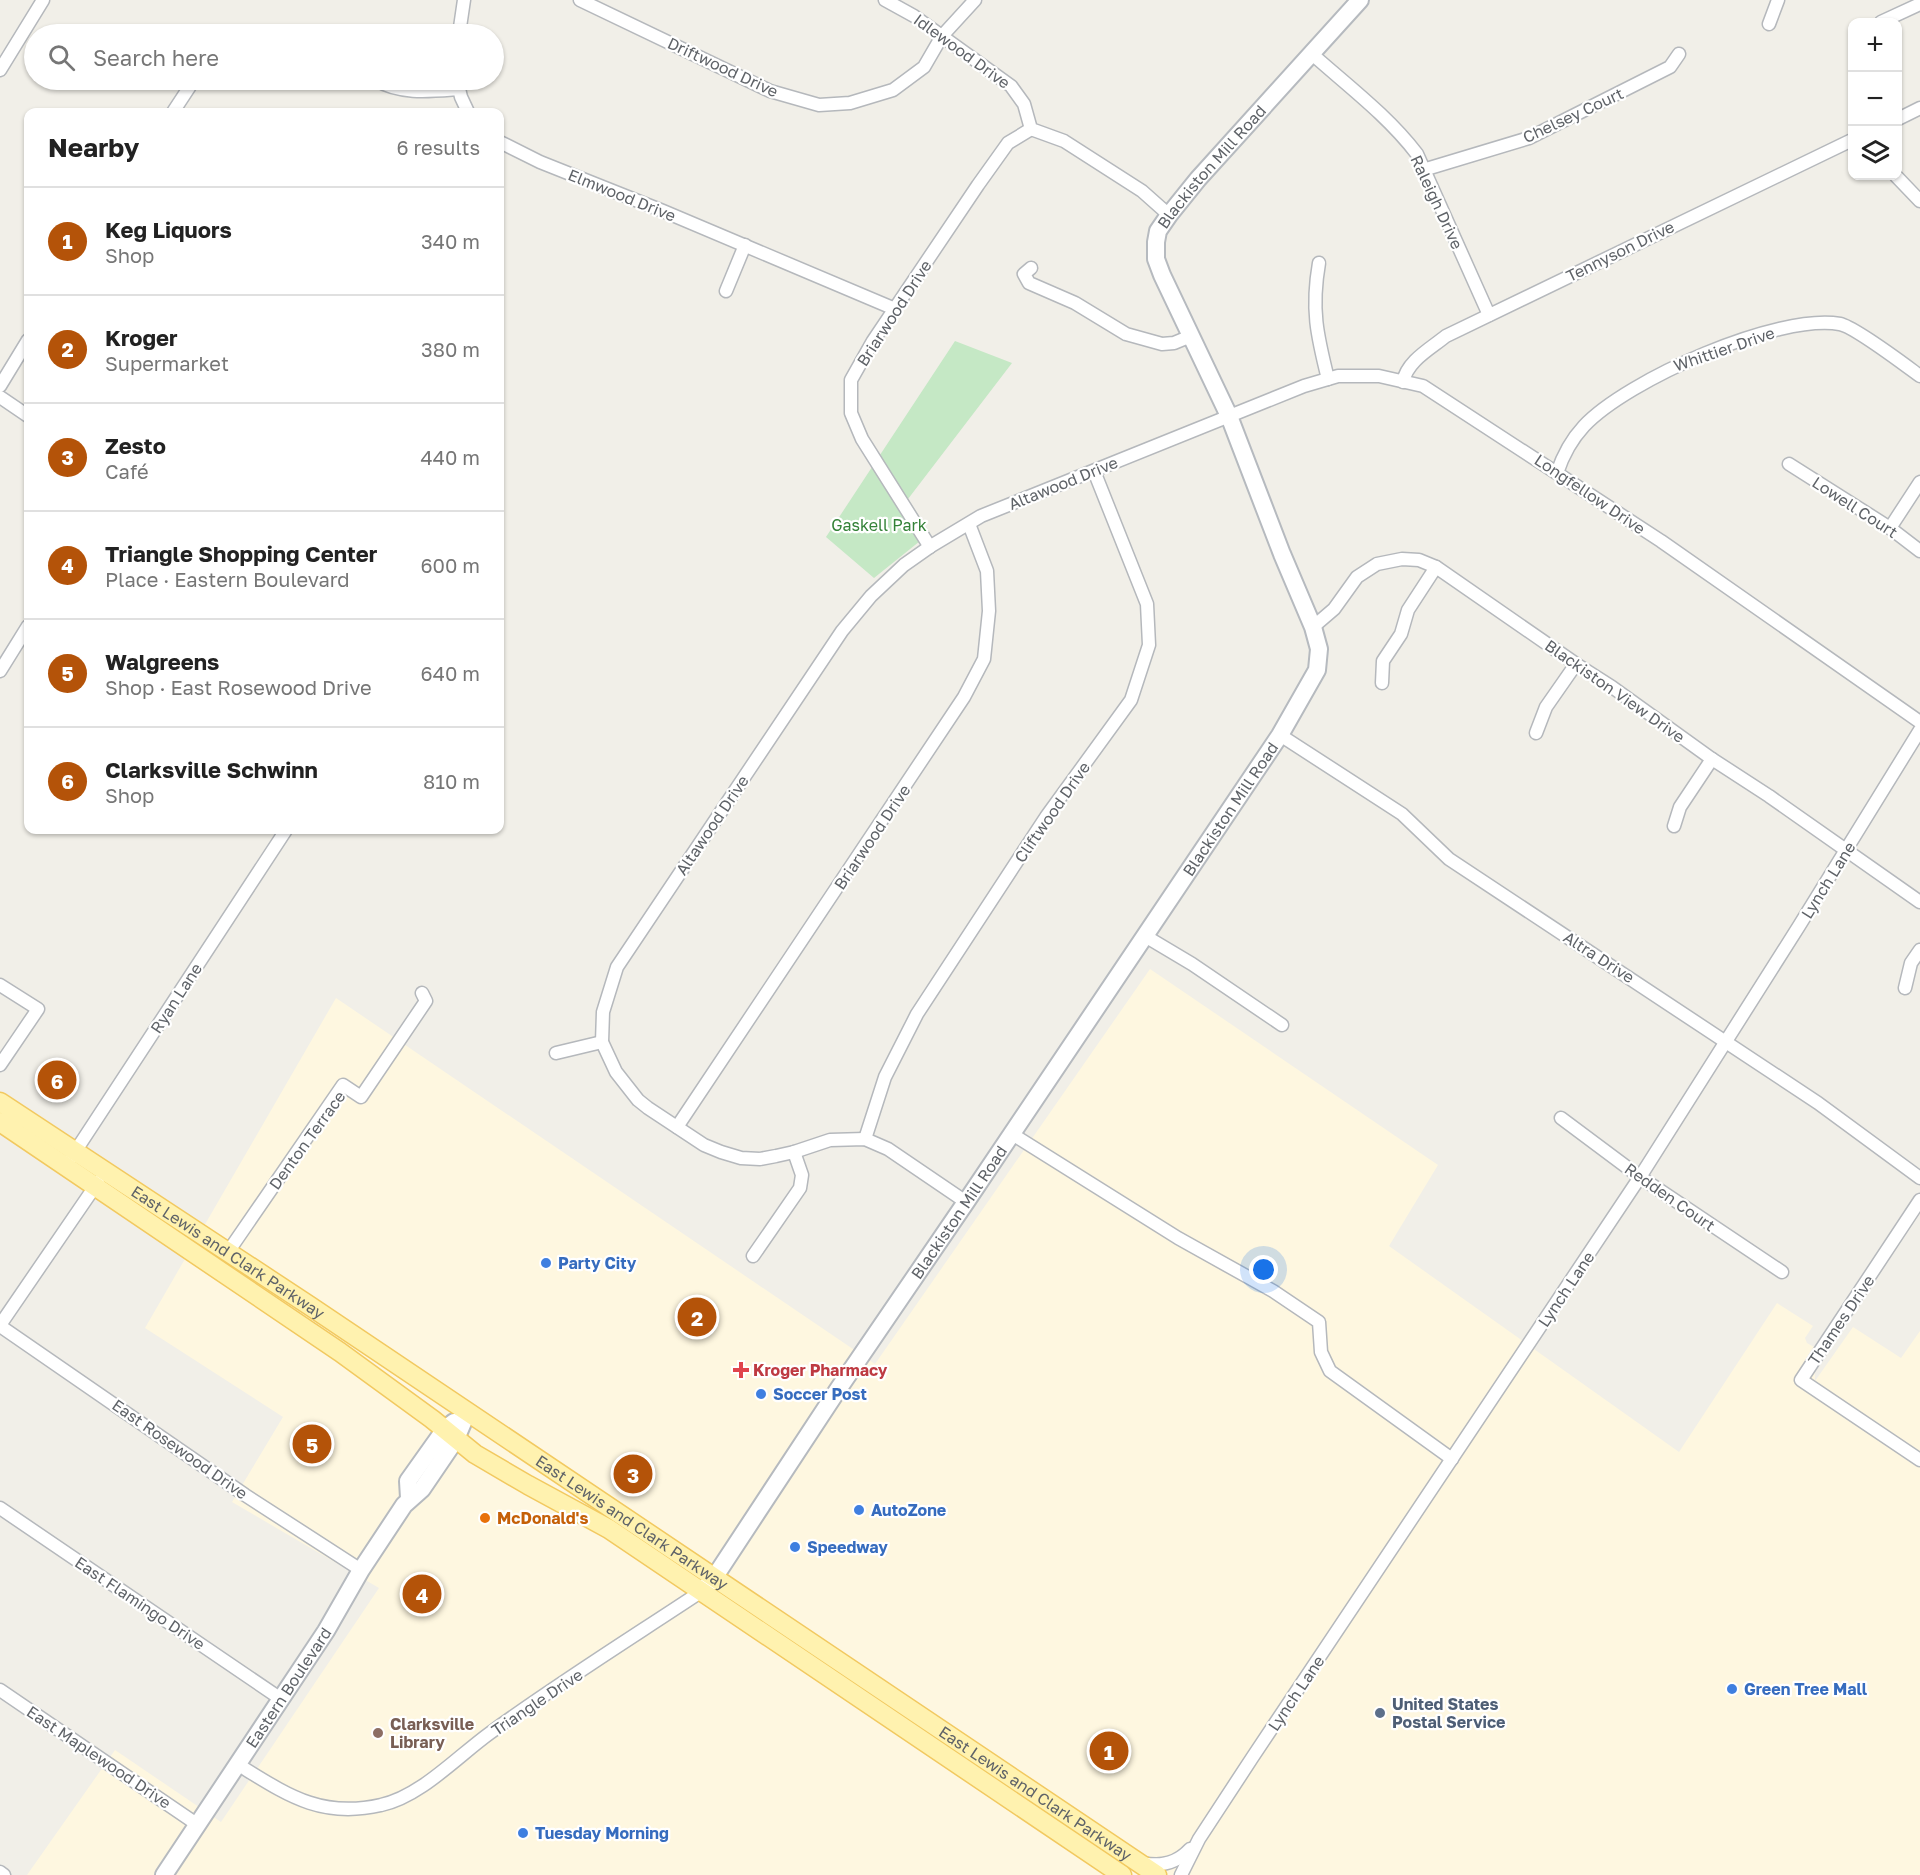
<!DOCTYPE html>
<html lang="en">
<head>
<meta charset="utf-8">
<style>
  body { margin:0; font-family:"Golos Text",sans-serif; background:#f6f6f6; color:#222 }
  .controls { position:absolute; right:18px; top:18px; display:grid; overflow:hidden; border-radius:12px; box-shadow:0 2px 4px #0004 }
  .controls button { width:54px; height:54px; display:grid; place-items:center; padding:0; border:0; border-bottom:2px solid #e0e0e0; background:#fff; color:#222; font:30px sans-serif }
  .you { position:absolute; left:1264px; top:1270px; width:21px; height:21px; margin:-15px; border:4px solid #fff; border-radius:50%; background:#1a73e8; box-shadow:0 0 0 9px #1a73e833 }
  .badge { display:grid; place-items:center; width:39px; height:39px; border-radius:50%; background:#b45309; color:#fff; font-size:20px; font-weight:700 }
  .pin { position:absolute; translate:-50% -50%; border:3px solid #fff; box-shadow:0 2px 6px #0006 }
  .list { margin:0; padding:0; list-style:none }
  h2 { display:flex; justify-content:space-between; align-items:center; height:78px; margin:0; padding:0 24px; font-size:26px }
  h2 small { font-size:20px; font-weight:400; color:#767676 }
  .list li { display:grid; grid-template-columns:39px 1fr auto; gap:18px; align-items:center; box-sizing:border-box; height:108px; padding:0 24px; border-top:2px solid #e0e0e0 }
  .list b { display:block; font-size:22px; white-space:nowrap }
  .list p { margin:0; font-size:20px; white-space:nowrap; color:#767676 }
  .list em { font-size:20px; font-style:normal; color:#767676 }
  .icon { flex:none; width:33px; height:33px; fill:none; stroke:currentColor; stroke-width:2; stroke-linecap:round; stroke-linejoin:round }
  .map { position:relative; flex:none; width:1920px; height:1875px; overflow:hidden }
  .search { position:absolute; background:#fff; box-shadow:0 2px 4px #0004; left:24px; top:24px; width:480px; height:66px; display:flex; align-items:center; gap:15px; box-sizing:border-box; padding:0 21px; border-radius:33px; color:#767676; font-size:22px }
  .panel { position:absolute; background:#fff; box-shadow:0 2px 4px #0004; left:24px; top:108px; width:480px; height:726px; border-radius:12px }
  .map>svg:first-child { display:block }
  .commercial { fill:#fef7e0 }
  .green { fill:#c5e8c5 }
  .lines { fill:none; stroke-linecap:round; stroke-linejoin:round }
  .street-casing { stroke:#b5b8bc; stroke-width:15 }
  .secondary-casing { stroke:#b6babf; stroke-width:20 }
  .primary-casing { stroke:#f2c960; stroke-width:21 }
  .street { stroke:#fff; stroke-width:12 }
  .secondary { stroke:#fff; stroke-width:16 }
  .primary { stroke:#fff2af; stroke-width:18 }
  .shop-dot { fill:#3f7fe0; stroke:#fff; stroke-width:2 }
  .health-dot { fill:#e0444e; stroke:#fff; stroke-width:2 }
  .food-dot { fill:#e8710a; stroke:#fff; stroke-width:2 }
  .service-dot { fill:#5c6f8a; stroke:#fff; stroke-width:2 }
  .education-dot { fill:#8d6e63; stroke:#fff; stroke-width:2 }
  .labels { text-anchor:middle; stroke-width:4.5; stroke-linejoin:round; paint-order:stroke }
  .street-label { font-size:16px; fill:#5f6368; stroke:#fff }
  .park-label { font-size:16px; fill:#348238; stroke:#fff }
  .shop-label { font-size:16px; font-weight:bold; fill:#366cbe; stroke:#fff; text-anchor:start }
  .health-label { font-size:16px; font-weight:bold; fill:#be3a42; stroke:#fff; text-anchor:start }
  .food-label { font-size:16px; font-weight:bold; fill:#c56008; stroke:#fff; text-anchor:start }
  .service-label { font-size:16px; font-weight:bold; fill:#4e5e75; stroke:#fff; text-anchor:start }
  .education-label { font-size:16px; font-weight:bold; fill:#785e54; stroke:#fff; text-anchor:start }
</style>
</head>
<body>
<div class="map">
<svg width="1920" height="1875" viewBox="0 0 1920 1875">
  <rect width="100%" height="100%" fill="#f1efe8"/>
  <!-- commercial -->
  <polygon class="commercial" points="1150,969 1438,1165 1389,1246 1679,1452 1777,1303 1813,1326 1805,1338 1807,1343 1814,1347 1815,1381 1853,1327 1901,1358 1920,1331 1920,1875 27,1875 115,1750 221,1822 379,1588 232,1502 283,1417 145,1328 336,998 875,1364"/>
  <!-- green -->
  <polygon class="green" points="955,341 1012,363 908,499 930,533 874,578 826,537"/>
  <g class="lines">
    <!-- street casing -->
    <g class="street-casing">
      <g id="street">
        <polyline points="580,0 770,91 819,105 850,103 893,90 924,67 942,36 975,0"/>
        <polyline points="885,0 914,16 1011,86 1024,104 1031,129 1064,141 1142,191 1169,215"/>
        <polyline points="1881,22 1920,4"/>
        <polyline points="1769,24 1778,0"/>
        <polyline points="459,34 464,0"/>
        <path d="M1312,54C1348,86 1388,116 1417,154L1489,315"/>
        <polyline points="0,70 43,0"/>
        <path d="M376,80C400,95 432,91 459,89"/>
        <polyline points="457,80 461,97 468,112"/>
        <polyline points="173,112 194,80"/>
        <polyline points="1898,119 1920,108"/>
        <polyline points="500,142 540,162 663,211 895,309"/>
        <polyline points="1423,170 1529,138 1670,67 1679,54"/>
        <polyline points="1896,176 1920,201"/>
        <path d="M1319,263C1311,309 1317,335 1328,379"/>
        <polyline points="1031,268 1024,274 1029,283 1075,303 1126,334 1162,344 1174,343 1191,336"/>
        <polyline points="726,291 745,245"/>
        <path d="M1403,382C1407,361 1430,349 1446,336L1852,140"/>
        <polyline points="0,386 28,340"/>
        <polyline points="0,397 28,416"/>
        <polyline points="1789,464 1890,528 1920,551"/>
        <path d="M1557,473C1563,455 1571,440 1584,426C1627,380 1778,313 1840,324C1855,327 1905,365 1920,376"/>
        <polyline points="1890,528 1920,482"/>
        <polyline points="930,547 862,439 851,413 851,380 873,341 978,185 1008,143 1031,129"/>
        <polyline points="1313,627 1334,609 1357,577 1377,564 1402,559 1419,560 1436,567 1576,664 1612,687 1712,759 1769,796 1920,902"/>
        <polyline points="0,671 28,626"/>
        <polyline points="1382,683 1383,661 1401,634 1408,610 1436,567"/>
        <polyline points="1536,733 1546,707 1576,664"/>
        <polyline points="1280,735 1402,814 1449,859 1818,1103 1920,1178"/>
        <polyline points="1674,826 1680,807 1712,759"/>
        <polyline points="1145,936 1192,964 1282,1025"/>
        <polyline points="0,985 38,1009 0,1065"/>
        <polyline points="1905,988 1911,963 1920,950"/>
        <polyline points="556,1053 602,1042"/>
        <polyline points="1561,1118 1640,1177 1782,1272"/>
        <polyline points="677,1127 964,697 984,659 989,611 987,571 969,524"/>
        <polyline points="1012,1134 1178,1238 1273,1291 1319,1322 1321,1352 1330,1371 1452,1459"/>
        <polyline points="865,1139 885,1077 917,1014 1046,817 1131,700 1149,645 1147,604 1094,471"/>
        <polyline points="71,1158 286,830"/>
        <polyline points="1920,1200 1801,1380 1920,1460"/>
        <polyline points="966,1202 888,1149 865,1139 830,1140 794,1152 776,1156 760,1159 741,1158 721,1152 704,1145 648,1108 638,1100 616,1072 602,1042 603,1012 617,967 842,631 871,596 904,565 931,546 981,516 1304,386 1338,376 1379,376 1423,386 1661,541 1920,722"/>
        <polyline points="228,1252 343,1085 361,1097 426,1001 422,993"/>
        <polyline points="753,1256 800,1188 802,1175 794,1152"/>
        <polyline points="0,1325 98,1182"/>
        <polyline points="0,1326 245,1495 361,1570"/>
        <polyline points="0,1508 281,1699"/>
        <polyline points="0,1690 198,1825"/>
        <path d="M237,1764C286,1794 320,1819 381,1805C420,1797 458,1756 490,1733C559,1683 631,1638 702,1591"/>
        <path d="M1143,1863C1162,1867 1177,1863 1190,1849"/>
        <polyline points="0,1872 4,1875"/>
        <polyline points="1181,1875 1199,1839 1252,1758 1640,1177 1799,926 1920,730"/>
      </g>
    </g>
    <!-- secondary casing -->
    <g class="secondary-casing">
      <g id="secondary">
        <polyline points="409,1498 408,1481 445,1429 454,1422"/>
        <path id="s1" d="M702,1591L714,1578L839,1388L966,1202L1280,735L1317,670L1319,649L1313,627L1282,554L1229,416L1162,275L1156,259V242L1158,231L1169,215L1198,179L1360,0"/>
        <path id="s2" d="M164,1875L326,1631L361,1570L404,1505L422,1489L456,1439L467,1413"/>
      </g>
    </g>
    <!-- primary casing -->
    <g class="primary-casing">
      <g id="primary">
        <path id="s3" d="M0,1102L310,1306L1157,1875"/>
        <polyline points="0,1122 340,1352 432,1419 475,1454 528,1485 609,1529 1122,1875"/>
      </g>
    </g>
    <!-- street -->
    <use href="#street" class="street"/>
    <!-- secondary -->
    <use href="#secondary" class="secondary"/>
    <!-- primary -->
    <use href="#primary" class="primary"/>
  </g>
  <!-- markers -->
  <g class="shop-dot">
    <circle cx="546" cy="1263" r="6"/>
    <circle cx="761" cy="1394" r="6"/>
    <circle cx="859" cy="1510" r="6"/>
    <circle cx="795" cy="1547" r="6"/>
    <circle cx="1732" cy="1689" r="6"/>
    <circle cx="523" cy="1833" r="6"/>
  </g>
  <path class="health-dot" d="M738 1361h6v6h6v6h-6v6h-6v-6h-6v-6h6z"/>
  <circle class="food-dot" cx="485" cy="1518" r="6"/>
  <circle class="service-dot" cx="1380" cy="1713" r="6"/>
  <circle class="education-dot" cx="378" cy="1733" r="6"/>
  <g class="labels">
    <!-- street labels -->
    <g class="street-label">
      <text transform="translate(962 51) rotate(36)" y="6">Idlewood Drive</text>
      <text transform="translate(723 67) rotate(25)" y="6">Driftwood Drive</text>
      <text transform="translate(1573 115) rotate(-25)" y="6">Chelsey Court</text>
      <text dy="6" stroke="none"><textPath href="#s1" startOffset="1664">Blackiston Mill Road</textPath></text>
      <text transform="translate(622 195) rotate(22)" y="6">Elmwood Drive</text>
      <text transform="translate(1437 202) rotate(65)" y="6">Raleigh Drive</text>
      <text transform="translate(1620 251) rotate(-26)" y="6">Tennyson Drive</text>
      <text transform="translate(894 313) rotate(-57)" y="6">Briarwood Drive</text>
      <text transform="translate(1724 349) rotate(-19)" y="6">Whittier Drive</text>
      <text transform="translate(1063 483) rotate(-22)" y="6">Altawood Drive</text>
      <text transform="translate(1590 494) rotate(34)" y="6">Longfellow Drive</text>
      <text transform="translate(1855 507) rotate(33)" y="6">Lowell Court</text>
      <text transform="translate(1615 691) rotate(35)" y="6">Blackiston View Drive</text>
      <text dy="6" stroke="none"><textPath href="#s1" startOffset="944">Blackiston Mill Road</textPath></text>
      <text transform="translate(1052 812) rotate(-55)" y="6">Cliftwood Drive</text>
      <text transform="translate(712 825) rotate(-56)" y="6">Altawood Drive</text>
      <text transform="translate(872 837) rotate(-56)" y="6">Briarwood Drive</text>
      <text transform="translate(1828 880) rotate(-58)" y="6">Lynch Lane</text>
      <text transform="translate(1599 957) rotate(33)" y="6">Altra Drive</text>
      <text transform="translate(176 998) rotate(-57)" y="6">Ryan Lane</text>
      <text transform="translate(307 1140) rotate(-54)" y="6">Denton Terrace</text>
      <text transform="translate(1670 1197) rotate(35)" y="6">Redden Court</text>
      <text dy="6" stroke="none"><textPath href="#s1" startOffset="458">Blackiston Mill Road</textPath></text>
      <text dy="6" stroke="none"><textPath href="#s3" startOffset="273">East Lewis and Clark Parkway</textPath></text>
      <text transform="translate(1566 1289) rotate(-56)" y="6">Lynch Lane</text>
      <text transform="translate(1841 1320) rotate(-56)" y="6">Thames Drive</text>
      <text transform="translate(180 1449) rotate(35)" y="6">East Rosewood Drive</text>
      <text dy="6" stroke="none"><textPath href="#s3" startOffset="759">East Lewis and Clark Parkway</textPath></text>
      <text transform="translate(140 1603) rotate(34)" y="6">East Flamingo Drive</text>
      <text dy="6" stroke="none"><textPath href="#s2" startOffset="225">Eastern Boulevard</textPath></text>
      <text transform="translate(1296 1693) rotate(-56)" y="6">Lynch Lane</text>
      <text transform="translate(537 1702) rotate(-34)" y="6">Triangle Drive</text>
      <text transform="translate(99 1757) rotate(34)" y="6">East Maplewood Drive</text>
      <text dy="6" stroke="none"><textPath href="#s3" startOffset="1245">East Lewis and Clark Parkway</textPath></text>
    </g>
    <!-- park labels -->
    <g class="park-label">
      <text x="879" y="531">Gaskell Park</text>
    </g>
    <!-- shop labels -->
    <g class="shop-label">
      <text x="558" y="1269">Party City</text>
      <text x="773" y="1400">Soccer Post</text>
      <text x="871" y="1516">AutoZone</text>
      <text x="807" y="1553">Speedway</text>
      <text x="1744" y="1695">Green Tree Mall</text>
      <text x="535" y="1839">Tuesday Morning</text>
    </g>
    <!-- health labels -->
    <g class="health-label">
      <text x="753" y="1376">Kroger Pharmacy</text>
    </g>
    <!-- food labels -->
    <g class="food-label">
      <text x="497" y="1524">McDonald's</text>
    </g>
    <!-- service labels -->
    <g class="service-label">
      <text x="1392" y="1710">United States<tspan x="1392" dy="18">Postal Service</tspan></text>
    </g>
    <!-- education labels -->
    <g class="education-label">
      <text x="390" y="1730">Clarksville<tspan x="390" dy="18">Library</tspan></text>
    </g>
  </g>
</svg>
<div class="controls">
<button>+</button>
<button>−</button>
<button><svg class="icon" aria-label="layers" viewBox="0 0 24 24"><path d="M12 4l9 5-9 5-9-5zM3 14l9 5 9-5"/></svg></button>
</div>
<div class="you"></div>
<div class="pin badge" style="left:1109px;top:1751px">1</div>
<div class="pin badge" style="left:697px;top:1317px">2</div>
<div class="pin badge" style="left:633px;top:1474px">3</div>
<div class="pin badge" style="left:422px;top:1594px">4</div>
<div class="pin badge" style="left:312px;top:1444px">5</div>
<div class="pin badge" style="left:57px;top:1080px">6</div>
<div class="search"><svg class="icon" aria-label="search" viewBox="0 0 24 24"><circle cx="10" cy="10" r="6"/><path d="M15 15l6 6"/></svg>Search here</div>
<section class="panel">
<h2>Nearby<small>6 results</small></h2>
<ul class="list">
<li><span class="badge">1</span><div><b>Keg Liquors</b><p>Shop</p></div><em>340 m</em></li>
<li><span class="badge">2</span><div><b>Kroger</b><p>Supermarket</p></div><em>380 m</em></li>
<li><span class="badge">3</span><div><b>Zesto</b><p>Café</p></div><em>440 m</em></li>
<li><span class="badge">4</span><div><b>Triangle Shopping Center</b><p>Place · Eastern Boulevard</p></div><em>600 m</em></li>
<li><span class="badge">5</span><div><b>Walgreens</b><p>Shop · East Rosewood Drive</p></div><em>640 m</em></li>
<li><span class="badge">6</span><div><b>Clarksville Schwinn</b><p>Shop</p></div><em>810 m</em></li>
</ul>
</section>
</div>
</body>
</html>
